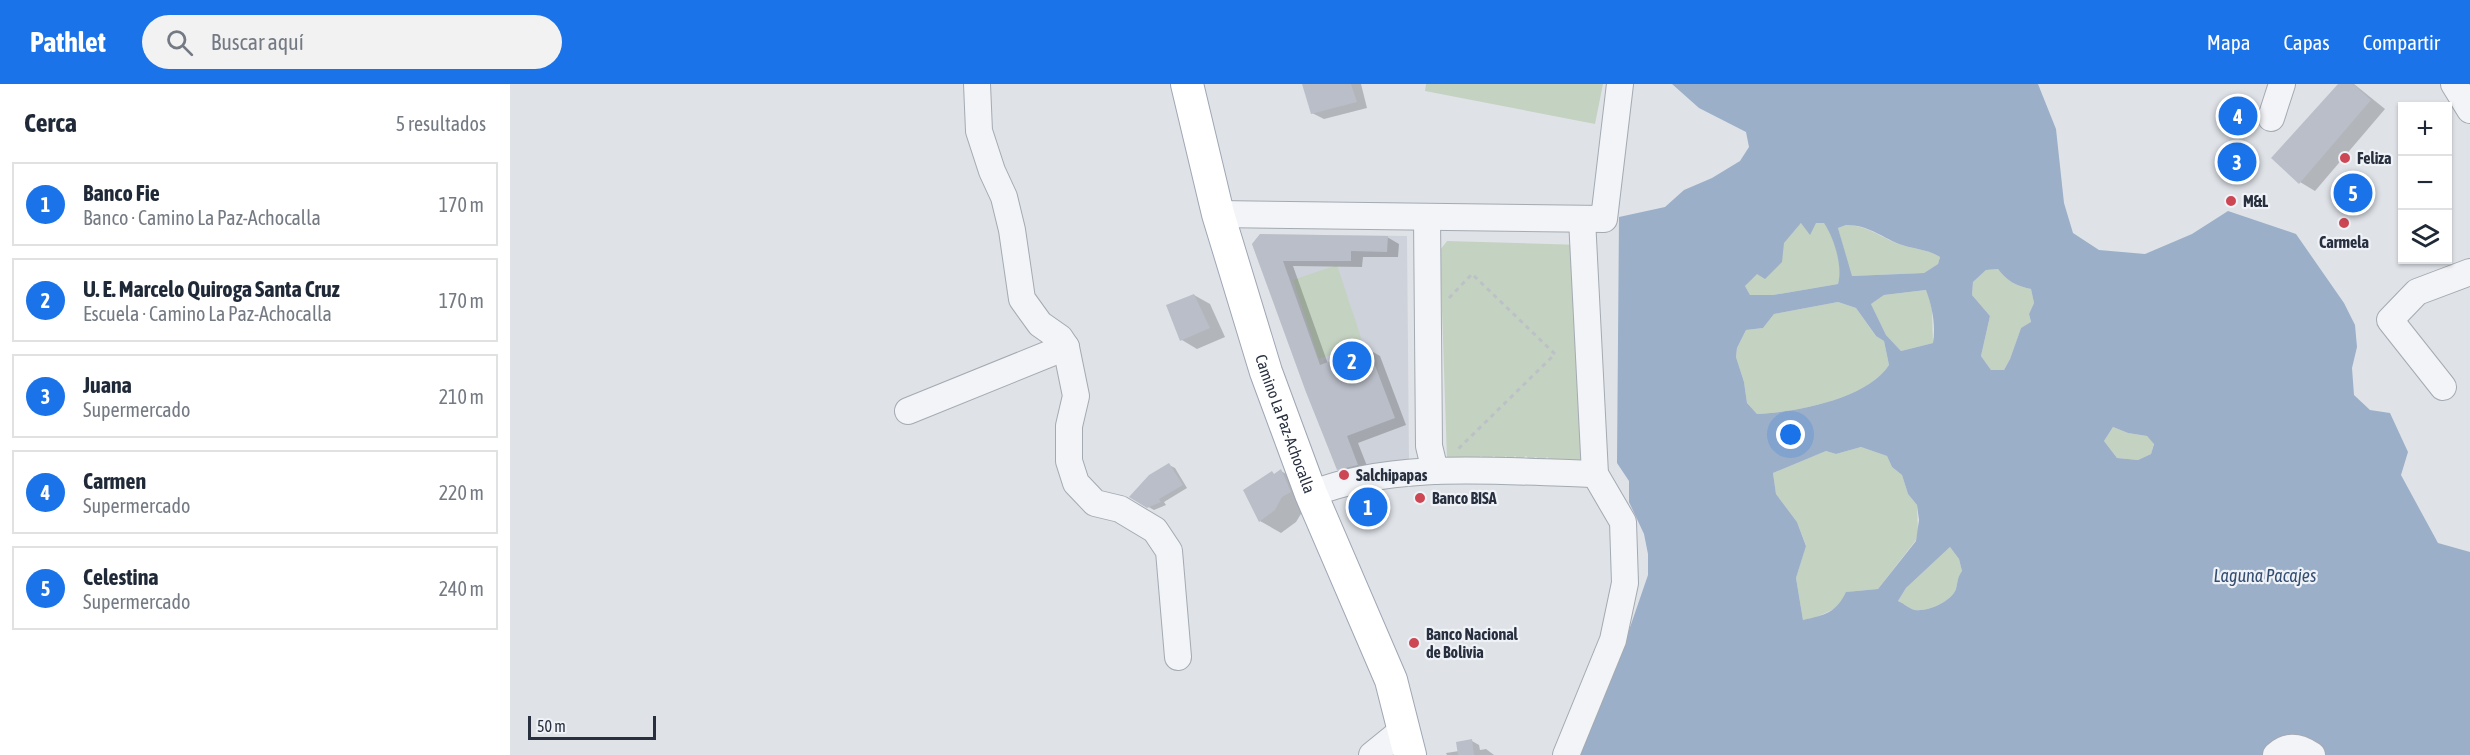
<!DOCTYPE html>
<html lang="es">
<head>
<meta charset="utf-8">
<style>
  body { margin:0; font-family:"Asap Condensed",sans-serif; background:#f2f2f3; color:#1f2937 }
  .controls { position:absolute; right:18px; top:18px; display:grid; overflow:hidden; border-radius:0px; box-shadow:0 2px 4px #0004 }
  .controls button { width:54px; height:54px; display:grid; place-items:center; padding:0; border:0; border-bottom:2px solid #e0e1e3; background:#fff; color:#1f2937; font:30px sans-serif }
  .scale { position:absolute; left:18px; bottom:15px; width:128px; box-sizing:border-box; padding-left:6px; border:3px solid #28303f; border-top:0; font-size:16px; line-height:21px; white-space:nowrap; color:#28303f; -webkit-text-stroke:4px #eff2f6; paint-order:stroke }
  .you { position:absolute; left:1281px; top:351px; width:21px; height:21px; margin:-15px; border:4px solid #fff; border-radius:50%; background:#1a73e8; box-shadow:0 0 0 9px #1a73e833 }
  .badge { display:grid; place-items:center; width:39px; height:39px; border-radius:50%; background:#1a73e8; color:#fff; font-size:20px; font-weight:700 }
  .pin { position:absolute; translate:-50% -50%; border:3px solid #fff; box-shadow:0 2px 6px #0006 }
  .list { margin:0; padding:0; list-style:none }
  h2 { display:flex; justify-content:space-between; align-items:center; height:78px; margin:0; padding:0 24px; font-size:26px }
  h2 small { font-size:20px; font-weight:400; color:#747a83 }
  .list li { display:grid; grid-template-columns:39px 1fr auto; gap:18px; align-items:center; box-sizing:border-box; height:84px; margin:0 12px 12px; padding:0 12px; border:2px solid #e0e1e3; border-radius:0px }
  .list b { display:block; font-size:22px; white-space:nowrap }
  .list p { margin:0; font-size:20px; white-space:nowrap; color:#747a83 }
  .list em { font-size:20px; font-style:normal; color:#747a83 }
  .icon { flex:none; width:33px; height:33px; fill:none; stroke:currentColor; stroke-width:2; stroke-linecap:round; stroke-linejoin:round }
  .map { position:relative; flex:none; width:1960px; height:671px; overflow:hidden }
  header { display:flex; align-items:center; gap:36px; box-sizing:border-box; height:84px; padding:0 30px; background:#1a73e8; color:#fff }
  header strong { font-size:28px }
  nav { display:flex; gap:33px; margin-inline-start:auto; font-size:21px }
  .search { width:420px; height:54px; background:#f2f2f3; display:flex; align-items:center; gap:15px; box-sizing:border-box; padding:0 21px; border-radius:33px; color:#747a83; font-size:22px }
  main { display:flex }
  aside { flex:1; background:#fff }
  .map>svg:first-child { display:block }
  .built { fill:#ced2da }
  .green { fill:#c4d2c1 }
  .water { fill:#9bafc8; fill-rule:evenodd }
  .shadow { fill:#0003 }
  .building { fill:#babec8 }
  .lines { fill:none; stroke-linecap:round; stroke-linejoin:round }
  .minor-casing { stroke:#a4aab2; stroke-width:28 }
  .major-casing { stroke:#9fa6b4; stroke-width:34 }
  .path { stroke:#bdc1c7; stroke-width:3; stroke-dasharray:4.5 4.5; stroke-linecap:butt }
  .minor { stroke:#f2f4f7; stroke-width:26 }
  .major { stroke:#fff; stroke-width:32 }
  .poi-dot { fill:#cc4654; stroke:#eff2f6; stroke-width:2 }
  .labels { text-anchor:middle; stroke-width:4.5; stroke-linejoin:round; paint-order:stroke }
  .poi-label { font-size:16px; font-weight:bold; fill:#28303f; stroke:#eff2f6; text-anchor:start }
  .street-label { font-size:16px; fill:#28303f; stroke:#eff2f6 }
  .water-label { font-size:18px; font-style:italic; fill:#334d73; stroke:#eff2f6 }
</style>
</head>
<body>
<header>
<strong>Pathlet</strong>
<div class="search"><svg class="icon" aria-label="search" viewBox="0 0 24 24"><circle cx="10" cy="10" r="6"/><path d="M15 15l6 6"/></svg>Buscar aquí</div>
<nav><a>Mapa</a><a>Capas</a><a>Compartir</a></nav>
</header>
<main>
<aside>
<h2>Cerca<small>5 resultados</small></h2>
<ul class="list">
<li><span class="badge">1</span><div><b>Banco Fie</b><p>Banco · Camino La Paz-Achocalla</p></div><em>170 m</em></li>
<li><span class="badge">2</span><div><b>U. E. Marcelo Quiroga Santa Cruz</b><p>Escuela · Camino La Paz-Achocalla</p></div><em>170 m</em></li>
<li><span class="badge">3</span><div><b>Juana</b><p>Supermercado</p></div><em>210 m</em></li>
<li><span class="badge">4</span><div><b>Carmen</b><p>Supermercado</p></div><em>220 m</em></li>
<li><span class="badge">5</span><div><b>Celestina</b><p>Supermercado</p></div><em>240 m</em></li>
</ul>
</aside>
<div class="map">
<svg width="1960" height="671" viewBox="0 0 1960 671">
  <rect width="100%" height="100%" fill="#dfe3e8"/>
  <!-- built -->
  <polygon class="built" points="750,150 897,152 899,379 829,389 796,308 742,160"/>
  <!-- green -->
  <g class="green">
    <polygon points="916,0 1093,0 1085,40 915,7"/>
    <path d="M1292,138H1314C1324,154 1334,182 1328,200L1263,211H1240L1235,202Z"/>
    <path d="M1336,141C1357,141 1370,153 1389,160C1402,165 1418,165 1430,173L1428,180L1414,189L1341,192L1328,144Z"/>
    <polygon points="937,157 1072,161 1072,384 1053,385 1037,373 1032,378 1026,373 1020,376 1016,372 1010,376 1005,372 1000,377 996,372 990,376 984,372 977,376 971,372 959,383 937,375 930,166"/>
    <polygon points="827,181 853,260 809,275 783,196"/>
    <path d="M1488,185C1497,197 1506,202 1521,205L1524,219L1519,230L1521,239L1511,244L1500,275L1494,286H1481L1471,272L1480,232L1462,211L1463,198L1476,186Z"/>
    <polygon points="1417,206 1422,226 1423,259 1391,267 1376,251 1361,220 1374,211"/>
    <path d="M1328,218L1346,224L1365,251L1374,257L1379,281C1357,315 1286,328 1247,330L1237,319L1234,298L1226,273L1227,264L1236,246L1253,244L1264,230Z"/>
    <polygon points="1603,343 1618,349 1637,352 1644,359 1641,370 1628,376 1607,374 1594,357"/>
    <polygon points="1351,363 1377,372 1382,383 1392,391 1398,410 1407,421 1408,447 1406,456 1368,505 1337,508 1330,522 1307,533 1293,536 1286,494 1296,461 1287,438 1266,410 1263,389 1316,367 1326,370"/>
    <path d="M1440,463L1449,475L1452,487C1447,494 1448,497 1446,505C1442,517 1418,528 1405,526C1400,525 1393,519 1388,517L1396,504Z"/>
  </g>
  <!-- water -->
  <path class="water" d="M1162,0H1528L1546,45L1554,119L1563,149L1589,166L1635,170L1682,150L1718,127L1786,150L1834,219L1845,241L1847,263L1842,284L1844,311L1860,326L1880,329L1898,368L1891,391L1928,459L1960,468V671H1812L1760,663L1752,671H1068L1116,555L1138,491V470L1134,450L1119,418V397L1107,379L1109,133L1155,123L1174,106L1202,94L1230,77L1239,63L1236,48L1189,24ZM1291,139L1300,151L1306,139H1314C1324,154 1333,182 1328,200L1263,211H1240L1235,202L1247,190L1255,195L1272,178L1274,159ZM1336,141C1358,141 1370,152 1389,160C1402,165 1418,165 1430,173L1428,180L1414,189L1342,192L1328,144ZM1488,185C1497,197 1506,202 1521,205L1524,219L1519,230L1521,238L1511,244L1500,275L1494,286H1481L1471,272L1480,232L1462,211L1463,198L1476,186ZM1416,206C1422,222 1426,241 1423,259L1391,267L1376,251L1361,220L1374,211ZM1328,218L1346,224L1366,252L1374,257L1379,281C1357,315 1286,328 1247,330L1237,319L1234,298L1226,273L1227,264L1236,246L1253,244L1264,230ZM1603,343L1618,349L1637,352L1644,360L1641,370L1628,376L1607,374L1594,357ZM1351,363L1377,372L1382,383L1392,391L1398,410L1407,421L1409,436L1406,457L1368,505L1336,508C1326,529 1315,531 1293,536L1286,494L1296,462L1287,438L1266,410L1263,389L1316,367L1326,370ZM1440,463L1449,475L1452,487C1447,494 1448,497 1446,505C1442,517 1418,528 1405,526C1400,525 1393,519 1388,517L1396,504Z"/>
  <!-- shadow -->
  <g class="shadow">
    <polygon points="793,0 851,0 857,24 814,35 802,29"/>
    <polygon points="1830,0 1844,0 1875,25 1805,107 1790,98"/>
    <polygon points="877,153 889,160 888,173 853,173 852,183 783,182 818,280 858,265 870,272 896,341 848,359 859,387 840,391 829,385 743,160"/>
    <polygon points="684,211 700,220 715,253 687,265 672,256"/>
    <polygon points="659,381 665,384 677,404 654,418 656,421 644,426 621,413"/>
    <polygon points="771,387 792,399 794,425 786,438 771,449 750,437 762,389 765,391"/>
    <polygon points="962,657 969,661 970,666 976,665 984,671 937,671 936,669 949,667"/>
  </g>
  <!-- building -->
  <g class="building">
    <polygon points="792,0 841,0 847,18 801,30"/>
    <polygon points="1828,0 1843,0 1861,16 1789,100 1761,74"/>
    <polygon points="750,150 878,152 877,168 841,167 841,177 773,177 810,281 858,263 885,334 837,352 848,381 827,386 796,308 742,160"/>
    <polygon points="684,210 700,244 670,257 656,221"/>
    <polygon points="659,379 673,401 649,415 651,418 637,424 619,413 639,391"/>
    <polygon points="771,385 781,408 772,413 765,426 749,438 733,406 762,387 764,390"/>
    <polygon points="962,655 964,671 948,671 946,658"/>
  </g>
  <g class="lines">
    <!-- minor casing -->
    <g class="minor-casing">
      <g id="minor">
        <polyline points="467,0 469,47 482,87 494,113 502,146 512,215 530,240 550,254 556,263 566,312 559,342 559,377 566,399 585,419 610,425 645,446 659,467 668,573"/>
        <polyline points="1944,0 1960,26"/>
        <polyline points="1761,34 1772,0"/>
        <polyline points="708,130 1094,135 1110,0"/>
        <polyline points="917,133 919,362 925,387"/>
        <polyline points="1933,303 1880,236 1907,208 1960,188"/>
        <polyline points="398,327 556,263"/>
        <path d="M801,410C887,376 993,388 1085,390"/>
        <polyline points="862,671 894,645"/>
        <polyline points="1056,671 1103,556 1115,499 1113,438 1085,390 1072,135"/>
        <path d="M1766,671C1778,660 1790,663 1802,671"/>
      </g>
    </g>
    <!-- major casing -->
    <g class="major-casing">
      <g id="major">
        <path id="s1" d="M677,0L708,130L756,288L801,410L881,596L900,671"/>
      </g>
    </g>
    <!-- path -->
    <polyline class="path" points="939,214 962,190 1045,270 947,366"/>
    <!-- minor -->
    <use href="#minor" class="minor"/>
    <!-- major -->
    <use href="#major" class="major"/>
  </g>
  <!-- markers -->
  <g class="poi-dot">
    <circle cx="1835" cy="74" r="6"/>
    <circle cx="1721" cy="117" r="6"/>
    <circle cx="1834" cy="139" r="6"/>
    <circle cx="834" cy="391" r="6"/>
    <circle cx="910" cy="414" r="6"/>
    <circle cx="904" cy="559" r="6"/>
  </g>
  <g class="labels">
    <!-- poi labels -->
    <g class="poi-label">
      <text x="1847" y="80">Feliza</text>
      <text x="1733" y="123">M&amp;L</text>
      <text x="1834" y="164" text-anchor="middle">Carmela</text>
      <text x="846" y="397">Salchipapas</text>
      <text x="922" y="420">Banco BISA</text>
      <text x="916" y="556">Banco Nacional<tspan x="916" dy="18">de Bolivia</tspan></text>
    </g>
    <!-- street labels -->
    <g class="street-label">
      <text dy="6" stroke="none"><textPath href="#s1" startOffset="354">Camino La Paz-Achocalla</textPath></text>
    </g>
    <!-- water labels -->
    <g class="water-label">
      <text x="1755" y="498">Laguna Pacajes</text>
    </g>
  </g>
</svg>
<div class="controls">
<button>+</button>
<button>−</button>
<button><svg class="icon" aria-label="layers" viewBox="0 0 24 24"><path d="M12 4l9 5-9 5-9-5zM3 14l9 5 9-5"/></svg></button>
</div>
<div class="scale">50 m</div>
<div class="you"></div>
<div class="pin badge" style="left:858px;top:423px">1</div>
<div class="pin badge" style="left:842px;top:277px">2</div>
<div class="pin badge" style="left:1727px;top:78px">3</div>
<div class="pin badge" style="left:1728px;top:32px">4</div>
<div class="pin badge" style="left:1843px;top:109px">5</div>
</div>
</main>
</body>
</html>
